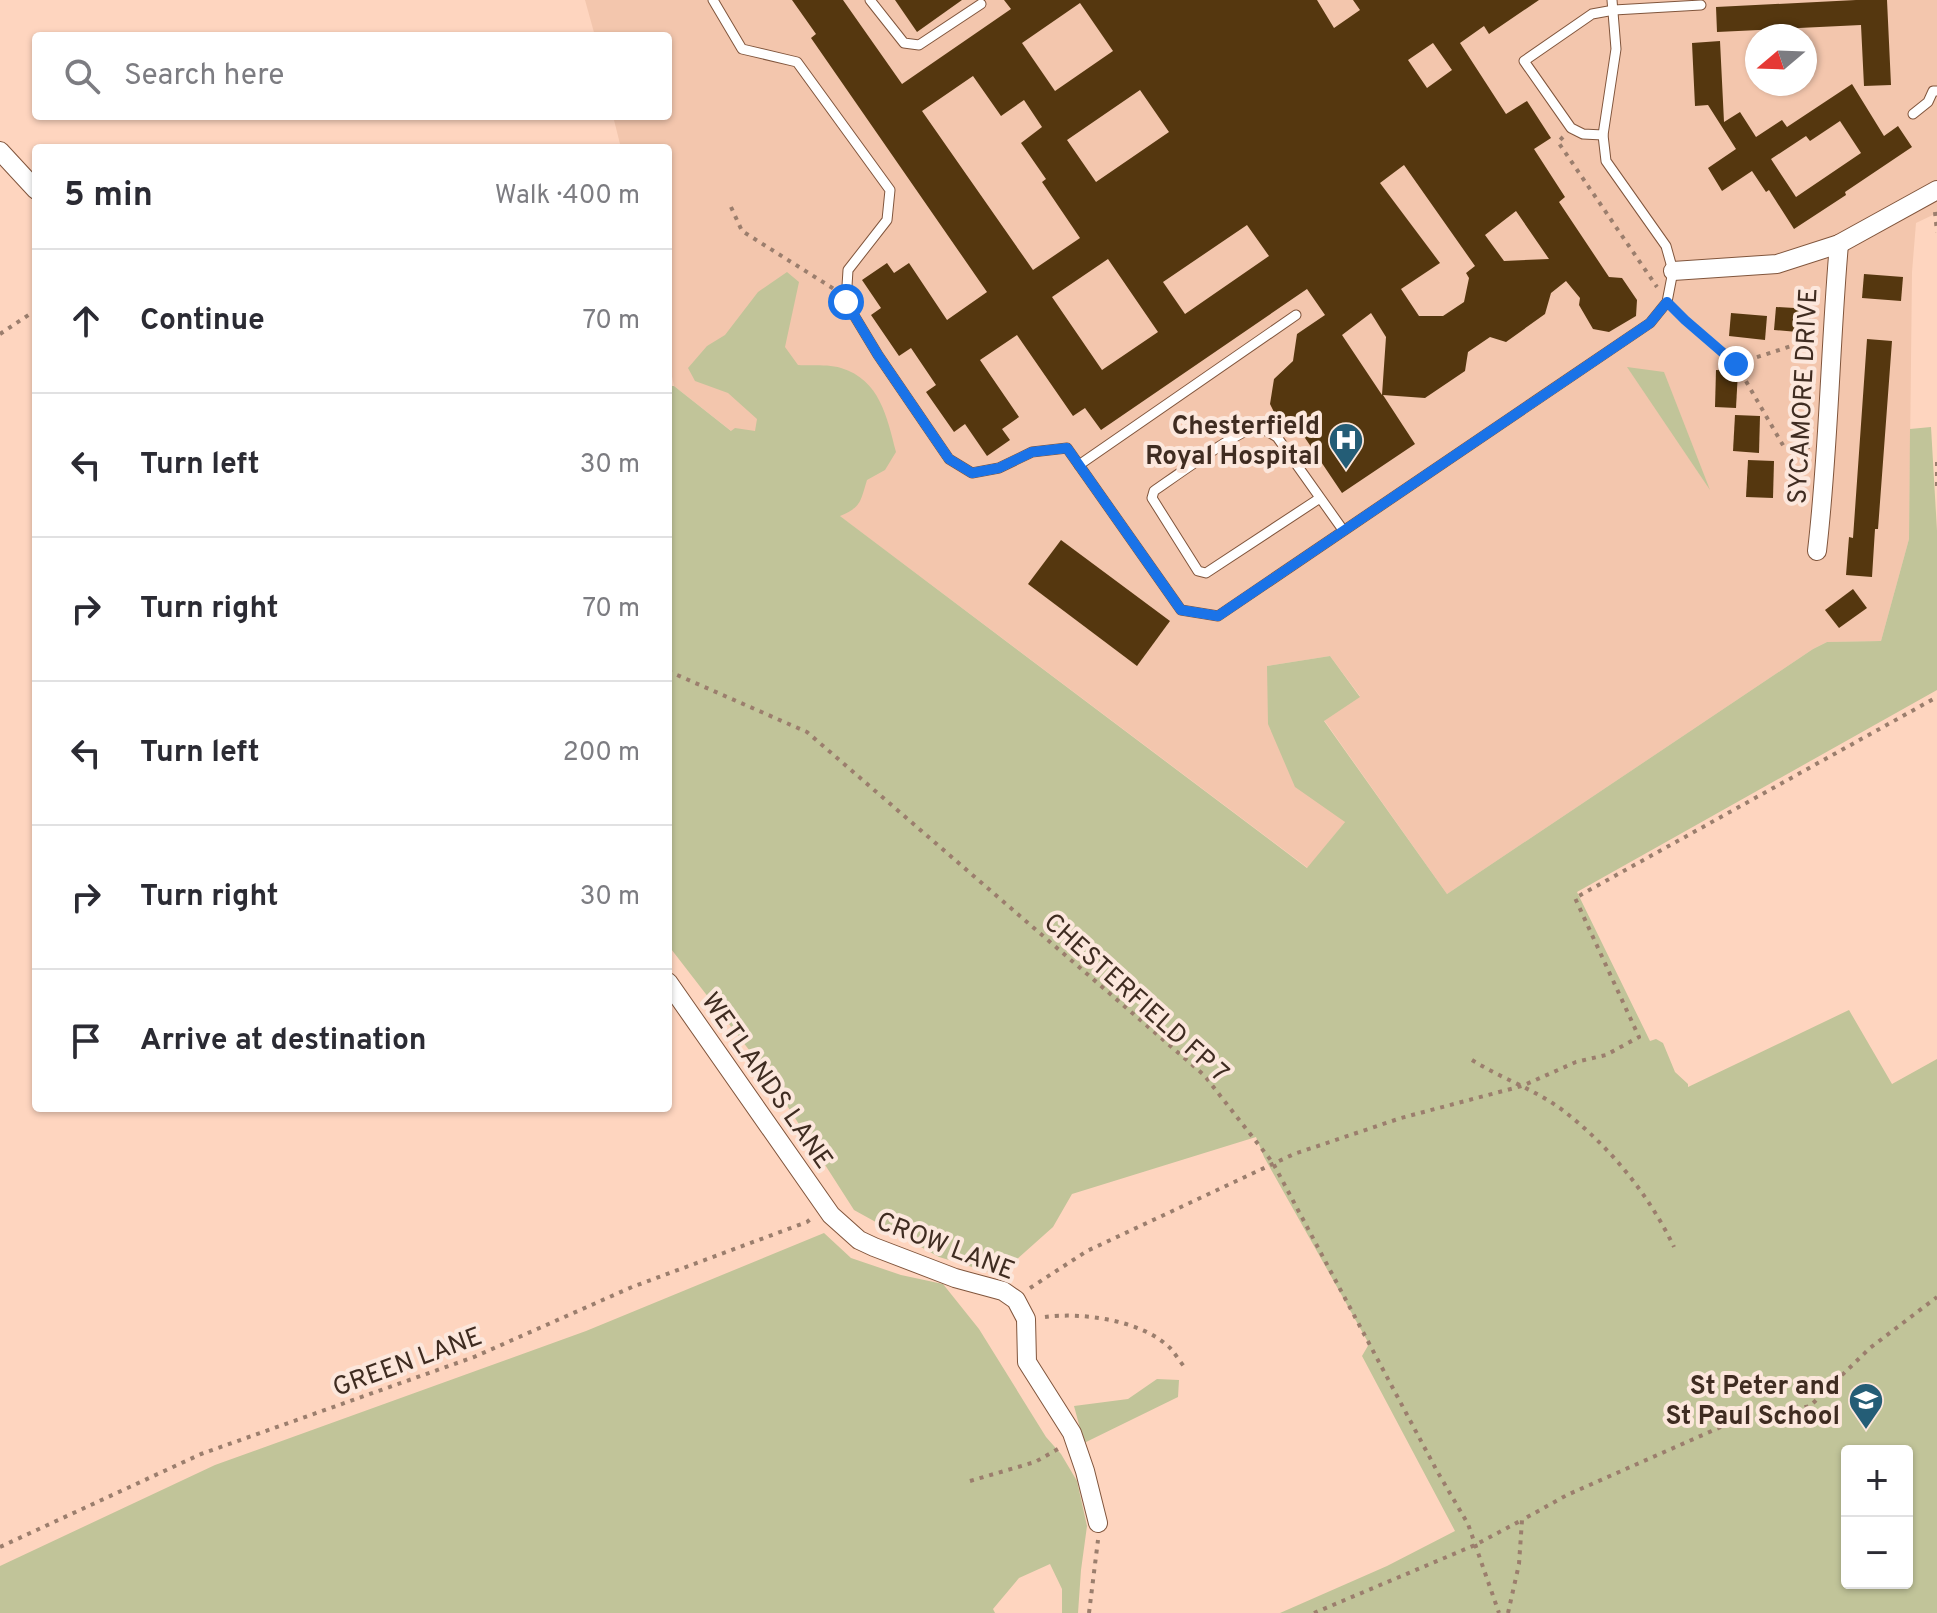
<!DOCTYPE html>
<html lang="en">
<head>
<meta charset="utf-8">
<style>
  body { margin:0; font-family:Overpass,sans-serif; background:#f2f2f3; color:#2b2b33 }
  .controls { position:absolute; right:24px; bottom:24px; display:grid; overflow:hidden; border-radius:8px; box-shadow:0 2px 6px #0004 }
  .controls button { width:72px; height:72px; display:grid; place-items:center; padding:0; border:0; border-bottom:2px solid #e1e1e2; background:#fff; color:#2b2b33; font:40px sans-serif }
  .compass { position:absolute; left:1745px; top:24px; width:72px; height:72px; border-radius:50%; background:#fff; box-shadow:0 2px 6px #0004; rotate:251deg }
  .stop { position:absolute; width:24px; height:24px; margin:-18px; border:6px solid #1a73e8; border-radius:50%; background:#fff }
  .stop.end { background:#1a73e8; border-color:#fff; box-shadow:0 2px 8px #0008 }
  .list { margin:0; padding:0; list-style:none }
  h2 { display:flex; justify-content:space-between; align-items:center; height:104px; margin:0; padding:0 32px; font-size:34px }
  h2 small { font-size:26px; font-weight:400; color:#7c7c81 }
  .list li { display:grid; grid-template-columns:52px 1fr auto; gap:24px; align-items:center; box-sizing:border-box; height:144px; padding:0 32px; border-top:2px solid #e1e1e2 }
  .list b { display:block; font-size:30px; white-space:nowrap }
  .list em { font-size:26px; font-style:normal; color:#7c7c81 }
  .icon { flex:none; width:44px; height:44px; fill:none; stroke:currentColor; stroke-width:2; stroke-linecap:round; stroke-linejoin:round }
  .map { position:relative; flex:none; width:1937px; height:1613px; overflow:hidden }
  .search { position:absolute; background:#fff; box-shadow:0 2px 6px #0004; left:32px; top:32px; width:640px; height:88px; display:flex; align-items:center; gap:20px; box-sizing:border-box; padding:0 28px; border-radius:8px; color:#7c7c81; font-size:30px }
  .panel { position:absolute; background:#fff; box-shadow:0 2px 6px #0004; left:32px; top:144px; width:640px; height:968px; border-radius:8px }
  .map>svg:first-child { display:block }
  .built { fill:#f3c6ad; fill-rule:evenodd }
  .green { fill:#c1c499; fill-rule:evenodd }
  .building { fill:#55370f; fill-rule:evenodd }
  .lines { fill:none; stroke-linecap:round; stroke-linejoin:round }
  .lane-casing { stroke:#80553c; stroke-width:11 }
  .street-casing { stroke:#80553c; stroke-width:20 }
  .path { stroke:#9b7e6d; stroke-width:4; stroke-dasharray:4 6; stroke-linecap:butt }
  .lane { stroke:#fff; stroke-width:9 }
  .street { stroke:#fff; stroke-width:18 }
  .route { stroke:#1a73e8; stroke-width:10 }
  .labels { text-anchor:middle; stroke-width:8; stroke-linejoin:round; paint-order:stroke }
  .street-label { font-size:26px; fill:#3f2c21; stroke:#fce7dc }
  .poi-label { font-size:26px; font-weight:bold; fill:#3f2c21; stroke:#fce7dc; text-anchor:end }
</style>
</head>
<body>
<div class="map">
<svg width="1937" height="1613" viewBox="0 0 1937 1613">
  <rect width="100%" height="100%" fill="#fed5bf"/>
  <!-- built -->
  <path class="built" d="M585,0H1937V213L1916,223L1912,272L1909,539L1881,641L1827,642L1813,649L1447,894L1324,720L1360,696L1330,656L1267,666L1345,822L1308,868L837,514L674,386L668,358V148H621L613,116H668V36H595ZM1757,36H1805V84H1757Z"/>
  <!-- green -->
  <g class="green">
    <path d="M787,272L799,282L785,347L798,365C811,366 828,364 841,368C880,380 887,417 896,452L885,470L867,480C860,503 861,507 840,516L1307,868L1345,822L1295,787L1268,724L1267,666L1330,656L1360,697L1324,721L1447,894L1813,649L1827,642L1881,641L1909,539L1910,429L1931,427L1937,531V690L1577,892L1650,1041L1656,1039L1663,1043L1675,1072L1688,1084V1087L1849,1010L1892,1084L1937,1059V1613H1280L1387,1566L1455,1531L1362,1356L1369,1344L1264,1157L1256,1137L1072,1194L1053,1227L999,1275L939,1257L854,1210L763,1068L668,945V386H674L731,431L735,428L755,431L757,419L728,393L695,381L688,368L707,346L725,335L758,292ZM1847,1451H1907V1583H1847Z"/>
    <polygon points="1627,367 1664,372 1710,490"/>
    <polygon points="824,1233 851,1258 901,1275 943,1284 979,1329 1046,1437 1061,1454 1077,1481 1087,1526 1081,1570 1078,1613 1062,1613 1062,1589 1050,1564 1019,1578 993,1609 995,1613 0,1613 0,1566 215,1465 586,1331"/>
    <polygon points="1157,1379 1179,1380 1178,1397 1084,1443 1074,1406 1128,1399"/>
  </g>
  <!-- building -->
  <g class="building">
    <path d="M792,0H843L902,84L1011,9L1004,0H1317L1334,28L1360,10L1353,0H1539L1489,34L1484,26L1460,43L1506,114L1527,101L1551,138L1534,149L1565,197L1559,202L1609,277L1622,278L1637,300L1636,316L1609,332L1593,329L1579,305L1580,298L1566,281L1551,293L1545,314L1506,342L1490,337L1468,352L1465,371L1425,398L1383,395L1415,444L1342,493L1295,423L1277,418L1270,404L1274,379L1293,361L1297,334L1325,315L1307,289L1101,430L1085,408L1073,416L1017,335L980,360L1019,417L1002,429L1010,440L987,456L965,424L954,432L926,392L936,385L911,348L899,356L871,315L881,308L862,280L887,263L894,273L909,263L947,320L987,292L811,38L816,34ZM1080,3L1113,51L1055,91L1022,43ZM1433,43L1452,70L1427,88L1408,60ZM973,76L1001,116L1024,100L1042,127L1021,143L1046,179L1042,182L1080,238L1033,270L922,111ZM1140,90L1169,132L1096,182L1067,140ZM1404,165L1475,266L1466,273L1469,278L1464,302L1443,316H1419L1401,289L1440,263L1380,183ZM1516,211L1549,259L1504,261L1485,235ZM1247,225L1269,256L1185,314L1163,282ZM1108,259L1158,332L1102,370L1052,297ZM1371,313L1386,337L1382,395L1342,335Z"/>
    <polygon points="895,0 962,0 917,32"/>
    <polygon points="1856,0 1887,0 1891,85 1864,86 1861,25 1717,32 1716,7"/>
    <path d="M1720,41L1724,122L1740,112L1756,137L1782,120L1787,127L1852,84L1884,136L1898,126L1912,147L1845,192L1846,195L1794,229L1769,190L1766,192L1752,171L1722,191L1708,168L1736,149L1708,105L1695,106L1692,43ZM1840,121L1861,153L1796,197L1771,159L1806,136L1810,141Z"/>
    <polygon points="1864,274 1903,277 1901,301 1862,298"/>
    <polygon points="1776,307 1811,309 1809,333 1774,330"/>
    <polygon points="1731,313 1767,316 1765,340 1729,336"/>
    <polygon points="1867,339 1892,341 1878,529 1875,529 1872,577 1846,575 1849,537 1853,538"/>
    <polygon points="1716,370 1738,371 1736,408 1715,407"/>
    <polygon points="1735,415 1760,416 1759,453 1733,451"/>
    <polygon points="1748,460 1774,461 1773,498 1746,497"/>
    <polygon points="1061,540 1170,621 1137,666 1028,584"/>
    <polygon points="1853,589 1867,608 1839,628 1825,610"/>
  </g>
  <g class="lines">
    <!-- lane casing -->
    <g class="lane-casing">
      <g id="lane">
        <polyline points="713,0 742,49 797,62 890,190 887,220 848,270 846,302 878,355 949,459 972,473 999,468 1032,452 1067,448 1181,610 1218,616 1650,323 1667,302 1673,271 1666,246 1606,161 1603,135 1616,49 1612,0"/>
        <polyline points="870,0 904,43 919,45 981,4"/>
        <polyline points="1913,114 1928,102 1933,91 1937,91"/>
        <polyline points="1603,135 1583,134 1571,128 1524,61 1592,14 1614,10 1701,5"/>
        <polyline points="1079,465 1296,315"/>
        <path d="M1320,498L1206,573L1198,571L1152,498L1154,491C1173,478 1236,432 1254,428C1263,427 1270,433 1277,437L1343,530"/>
      </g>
    </g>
    <!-- street casing -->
    <g class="street-casing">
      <g id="street">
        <polyline points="0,151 36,190"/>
        <polyline points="1673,271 1777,264 1839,244 1937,190"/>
        <path d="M1817,551C1829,449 1830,346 1839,244"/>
        <polyline points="668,982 831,1215 859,1240 874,1247 955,1278 1003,1291 1016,1300 1026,1319 1027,1362 1072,1433 1085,1471 1098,1523"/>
      </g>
    </g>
    <!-- path -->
    <g class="path">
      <polyline points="1563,137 1558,142 1657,287"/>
      <polyline points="731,207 742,231 834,289"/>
      <polyline points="1935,212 1937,232"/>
      <polyline points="1677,313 1736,364 1813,339"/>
      <polyline points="0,334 36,310"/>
      <polyline points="1736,364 1784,447 1810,447"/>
      <polyline points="1937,462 1937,491"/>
      <polyline points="668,671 807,732 1204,1075 1273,1163 1437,1471 1468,1524 1499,1613"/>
      <path d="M1472,1060C1502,1079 1537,1090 1565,1112C1611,1148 1649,1195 1674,1247"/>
      <polyline points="1030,1288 1087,1251 1294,1154 1401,1118 1522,1086 1576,1062 1606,1055 1639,1037 1575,898 1937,697"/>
      <path d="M1045,1317C1082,1312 1143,1320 1171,1349C1176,1355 1181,1363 1186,1369"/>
      <polyline points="970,1481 1035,1462 1058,1449"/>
      <polyline points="0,1547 201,1454 474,1357 632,1287 807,1222 813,1217"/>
      <polyline points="1089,1613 1098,1540"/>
      <polyline points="1314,1613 1475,1545 1522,1520"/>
      <polyline points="1508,1613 1519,1564 1522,1520 1567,1495 1723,1426 1810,1406 1870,1348 1937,1297"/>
    </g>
    <!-- lane -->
    <use href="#lane" class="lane"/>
    <!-- street -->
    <use href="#street" class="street"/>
  </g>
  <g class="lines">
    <!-- route -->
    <polyline class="route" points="846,302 878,355 949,459 972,473 999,468 1032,452 1067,448 1181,610 1218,616 1650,323 1667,302 1685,320 1736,364"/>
  </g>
  <!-- icons -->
  <defs>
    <g id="hospital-pin" transform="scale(1.8)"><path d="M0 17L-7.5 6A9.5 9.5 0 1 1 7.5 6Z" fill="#245d76" stroke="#fce7dc"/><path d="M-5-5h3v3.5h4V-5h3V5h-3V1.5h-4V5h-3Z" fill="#fff"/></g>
    <g id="school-pin" transform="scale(1.8)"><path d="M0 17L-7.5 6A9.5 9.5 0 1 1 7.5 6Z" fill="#245d76" stroke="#fce7dc"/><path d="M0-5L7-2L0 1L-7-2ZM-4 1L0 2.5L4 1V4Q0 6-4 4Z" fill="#fff"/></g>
  </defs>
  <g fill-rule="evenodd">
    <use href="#hospital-pin" x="1346" y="440"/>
    <use href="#school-pin" x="1866" y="1400"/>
  </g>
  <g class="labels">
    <!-- street labels -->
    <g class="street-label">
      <text transform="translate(1802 396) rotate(-87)" y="9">SYCAMORE DRIVE</text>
      <text transform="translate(1137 997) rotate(42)" y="9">CHESTERFIELD FP 7</text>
      <text transform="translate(768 1080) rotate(55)" y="9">WETLANDS LANE</text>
      <text transform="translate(946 1245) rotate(21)" y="9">CROW LANE</text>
      <text transform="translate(407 1361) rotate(-20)" y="9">GREEN LANE</text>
    </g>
    <!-- poi labels -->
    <g class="poi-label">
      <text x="1320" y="434">Chesterfield<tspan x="1320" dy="30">Royal Hospital</tspan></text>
      <text x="1840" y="1394">St Peter and<tspan x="1840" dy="30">St Paul School</tspan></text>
    </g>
  </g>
</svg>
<div class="controls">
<button>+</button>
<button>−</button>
</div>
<svg class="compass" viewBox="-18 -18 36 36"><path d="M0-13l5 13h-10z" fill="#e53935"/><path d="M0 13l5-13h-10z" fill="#7c7c81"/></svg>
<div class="stop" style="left:846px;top:302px"></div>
<div class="stop end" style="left:1736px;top:364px"></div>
<div class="search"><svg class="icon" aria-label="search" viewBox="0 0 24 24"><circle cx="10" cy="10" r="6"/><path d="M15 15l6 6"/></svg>Search here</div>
<section class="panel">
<h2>5 min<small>Walk · 400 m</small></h2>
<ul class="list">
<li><svg class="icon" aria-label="ahead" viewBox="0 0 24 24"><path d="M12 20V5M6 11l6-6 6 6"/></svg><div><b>Continue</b></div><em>70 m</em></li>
<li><svg class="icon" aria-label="left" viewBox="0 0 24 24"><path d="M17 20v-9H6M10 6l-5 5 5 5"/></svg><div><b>Turn left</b></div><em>30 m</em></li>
<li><svg class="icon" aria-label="right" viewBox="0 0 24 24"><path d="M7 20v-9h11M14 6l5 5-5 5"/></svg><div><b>Turn right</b></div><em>70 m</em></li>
<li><svg class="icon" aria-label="left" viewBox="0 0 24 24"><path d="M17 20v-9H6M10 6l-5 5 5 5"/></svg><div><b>Turn left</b></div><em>200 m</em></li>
<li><svg class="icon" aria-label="right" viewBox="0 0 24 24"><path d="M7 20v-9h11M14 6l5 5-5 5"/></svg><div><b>Turn right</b></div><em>30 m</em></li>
<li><svg class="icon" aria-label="arrive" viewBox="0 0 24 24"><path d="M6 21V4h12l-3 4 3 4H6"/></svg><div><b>Arrive at destination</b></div></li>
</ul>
</section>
</div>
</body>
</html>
